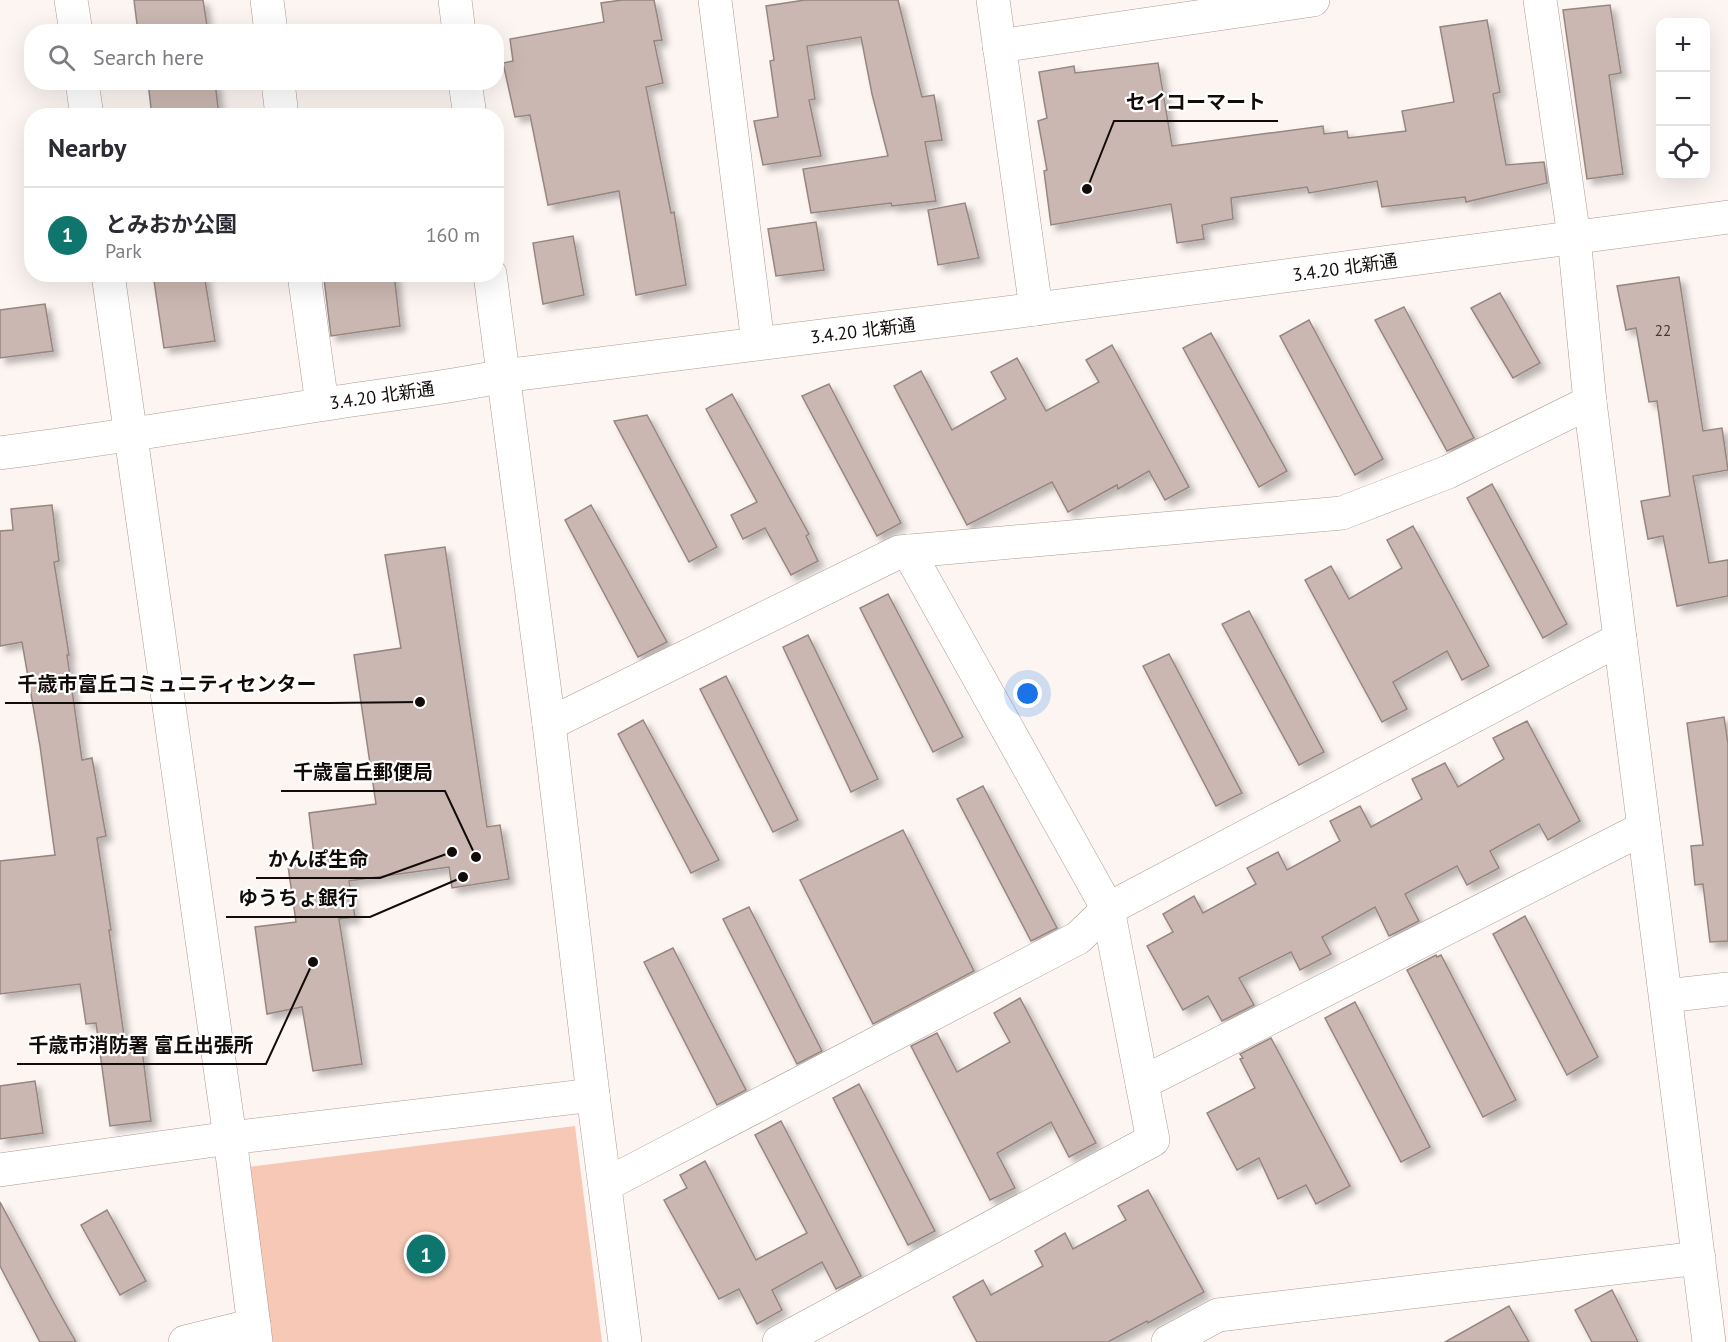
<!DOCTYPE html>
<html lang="en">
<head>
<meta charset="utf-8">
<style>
  body { margin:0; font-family:"PT Sans","Noto Sans JP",sans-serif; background:#f2f2f3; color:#2b2b33 }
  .controls { position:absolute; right:18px; top:18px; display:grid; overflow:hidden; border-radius:12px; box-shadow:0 6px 24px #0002 }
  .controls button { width:54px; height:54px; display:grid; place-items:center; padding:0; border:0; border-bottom:2px solid #e1e1e2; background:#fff; color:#2b2b33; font:30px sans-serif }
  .you { position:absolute; left:1028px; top:694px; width:21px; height:21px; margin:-15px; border:4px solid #fff; border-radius:50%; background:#1a73e8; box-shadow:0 0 0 9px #1a73e833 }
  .badge { display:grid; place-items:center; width:39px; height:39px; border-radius:50%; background:#0f766e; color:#fff; font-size:20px; font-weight:700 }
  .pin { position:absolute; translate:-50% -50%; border:3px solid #fff; box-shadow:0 2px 6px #0006 }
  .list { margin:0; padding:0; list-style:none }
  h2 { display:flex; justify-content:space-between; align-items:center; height:78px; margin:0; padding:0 24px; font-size:26px }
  h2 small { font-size:20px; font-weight:400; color:#7c7c81 }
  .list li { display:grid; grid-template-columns:39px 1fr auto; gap:18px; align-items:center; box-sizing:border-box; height:96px; padding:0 24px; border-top:2px solid #e1e1e2 }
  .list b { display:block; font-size:22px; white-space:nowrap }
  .list p { margin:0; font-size:20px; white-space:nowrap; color:#7c7c81 }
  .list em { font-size:20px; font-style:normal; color:#7c7c81 }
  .icon { flex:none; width:33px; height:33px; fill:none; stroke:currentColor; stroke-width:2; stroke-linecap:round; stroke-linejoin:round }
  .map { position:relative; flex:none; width:1728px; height:1342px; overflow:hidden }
  .search { position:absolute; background:#fff; box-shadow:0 6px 24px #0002; left:24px; top:24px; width:480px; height:66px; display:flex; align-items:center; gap:15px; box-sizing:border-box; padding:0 21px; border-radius:24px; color:#7c7c81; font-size:22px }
  .panel { position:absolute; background:#fff; box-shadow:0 6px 24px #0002; left:24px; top:108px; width:480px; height:174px; border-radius:24px }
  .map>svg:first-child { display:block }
  .green { fill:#f7c8b6 }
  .building { fill:#cab7b1; stroke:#978680; stroke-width:1.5; filter:url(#shadow) }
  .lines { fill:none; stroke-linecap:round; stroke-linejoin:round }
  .minor-casing { stroke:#ac9b94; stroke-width:34 }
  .minor { stroke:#fff; stroke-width:33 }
  .labels { text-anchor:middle; stroke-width:4.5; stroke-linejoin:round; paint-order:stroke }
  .number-label { font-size:15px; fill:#3f3633 }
  .street-label { font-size:18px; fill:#110b09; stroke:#fff }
  .leader { fill:none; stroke:#110b09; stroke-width:2 }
  .callout-dot { fill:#110b09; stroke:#fff; stroke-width:2 }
  .callout-label { font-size:20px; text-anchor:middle; font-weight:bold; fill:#110b09; stroke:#fff; stroke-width:4.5; stroke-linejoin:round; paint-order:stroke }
</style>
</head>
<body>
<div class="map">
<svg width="1728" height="1342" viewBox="0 0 1728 1342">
  <defs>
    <filter id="shadow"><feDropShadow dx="5.5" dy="5.5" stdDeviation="3" flood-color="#0004"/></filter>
  </defs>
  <rect width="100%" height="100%" fill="#fdf5f2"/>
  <!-- green -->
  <polygon class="green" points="575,1126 602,1342 272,1342 248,1167"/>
  <!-- building -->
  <g class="building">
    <polygon points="134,0 203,0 208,32 138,32"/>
    <polygon points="622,0 654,0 662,40 654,41 663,83 646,87 671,213 674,212 686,285 636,295 619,191 548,205 530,115 515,117 503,63 513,61 510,39 604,22 601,3"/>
    <polygon points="805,0 898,0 922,97 934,95 942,140 925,142 936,201 892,206 891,203 811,213 803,169 888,156 872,94 861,37 807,46 815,99 809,100 821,156 763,165 754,121 778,117 770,61 774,60 766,6"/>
    <polygon points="1610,5 1621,73 1609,75 1623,174 1587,179 1563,10"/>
    <polygon points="1487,20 1500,92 1493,94 1506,165 1544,162 1547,183 1466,202 1465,197 1382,207 1377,181 1309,193 1307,187 1231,198 1233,219 1202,225 1204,239 1177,243 1171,204 1051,225 1044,171 1047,170 1038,121 1047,118 1039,72 1074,66 1075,73 1158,63 1172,146 1323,126 1324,134 1347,131 1348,138 1406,131 1402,111 1454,102 1440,27"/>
    <polygon points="148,82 215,82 219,116 152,116"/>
    <polygon points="965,203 979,258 938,265 928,210"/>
    <polygon points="816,222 824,270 776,276 768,229"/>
    <polygon points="573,236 584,295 543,304 533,243"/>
    <polygon points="153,274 204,274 215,341 164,348"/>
    <polygon points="347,274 394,274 400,326 331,336 324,279 348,277"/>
    <polygon points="1679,277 1703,431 1722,428 1728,470 1693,476 1709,563 1728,560 1728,596 1677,606 1663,536 1648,539 1641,501 1670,496 1657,401 1649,402 1636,328 1626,330 1617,286"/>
    <polygon points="1500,293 1540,363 1513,378 1471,308"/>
    <polygon points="45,304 53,351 0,358 0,310"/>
    <polygon points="1404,307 1474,438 1447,451 1375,320"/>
    <polygon points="1309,320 1383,459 1355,475 1280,336"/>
    <polygon points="1211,333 1287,471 1259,487 1183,348"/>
    <polygon points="1112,345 1189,487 1165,500 1149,471 1118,489 1117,485 1068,512 1052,482 967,525 894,386 921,371 952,430 1006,399 991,372 1017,358 1046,411 1099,382 1086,360"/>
    <polygon points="829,384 901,523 877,536 802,396"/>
    <polygon points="732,394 809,534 806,536 818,561 791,575 765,528 743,539 731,515 757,502 706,409"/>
    <polygon points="647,415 717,547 689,562 614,421"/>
    <polygon points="1492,484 1567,624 1543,638 1467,498"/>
    <polygon points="52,505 59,561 54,562 69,655 67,655 82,760 92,758 106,836 97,838 111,930 109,930 125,1043 141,1041 151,1121 110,1126 96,1023 86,1024 80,984 0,994 0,861 55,855 40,746 22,642 0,646 0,531 13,530 11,509"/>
    <polygon points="591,505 667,642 638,657 565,520"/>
    <polygon points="1413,526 1489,666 1462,680 1447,651 1393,682 1407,709 1382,722 1305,580 1331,566 1349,599 1402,568 1387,540"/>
    <polygon points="445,547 487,827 500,825 509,879 452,888 449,867 349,881 355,917 339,919 362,1064 313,1071 302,1007 267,1014 255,927 296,922 288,866 315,863 309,813 376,804 354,655 401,648 385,555"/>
    <polygon points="888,594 963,737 933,752 860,608"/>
    <polygon points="1249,611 1324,752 1299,765 1222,624"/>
    <polygon points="808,635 878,779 851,792 783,647"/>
    <polygon points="1169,654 1242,793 1216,806 1143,666"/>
    <polygon points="726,676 798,820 773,832 700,689"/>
    <polygon points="1724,717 1728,744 1728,941 1710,942 1703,884 1695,885 1691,846 1703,845 1687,723"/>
    <polygon points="643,720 719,860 691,873 618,734"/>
    <polygon points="1527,721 1580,821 1548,840 1539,824 1490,851 1499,868 1467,885 1457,866 1405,894 1419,921 1389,936 1375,907 1322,937 1331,954 1300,970 1291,952 1239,978 1254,1005 1222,1021 1208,996 1183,1010 1147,946 1173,932 1163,914 1194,896 1203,913 1256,884 1247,868 1278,852 1287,870 1340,841 1330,821 1360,806 1371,827 1422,799 1412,779 1445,763 1458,787 1504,759 1493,738"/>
    <polygon points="983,786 1057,928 1031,941 957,799"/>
    <polygon points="903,830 974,971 873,1024 800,880"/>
    <polygon points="749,907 822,1051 797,1064 723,919"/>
    <polygon points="1525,916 1598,1057 1567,1075 1493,934"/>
    <polygon points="673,948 746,1090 717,1105 644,962"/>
    <polygon points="1436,955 1437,957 1441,955 1516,1100 1483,1117 1407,970"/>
    <polygon points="1020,998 1096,1143 1069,1157 1051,1122 997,1153 1015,1188 990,1200 911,1046 937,1033 957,1072 1010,1042 994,1013"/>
    <polygon points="1355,1002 1430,1147 1401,1162 1325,1018"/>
    <polygon points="1271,1038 1350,1186 1316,1204 1306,1185 1278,1199 1259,1158 1237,1170 1207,1113 1255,1088 1240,1059 1243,1058 1240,1054"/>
    <polygon points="35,1081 43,1133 0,1139 0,1086"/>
    <polygon points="859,1084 935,1231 908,1245 833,1098"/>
    <polygon points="781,1121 861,1276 836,1289 822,1262 772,1290 782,1310 757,1324 739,1289 719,1299 664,1200 687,1188 680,1175 705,1161 756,1260 807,1233 755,1135"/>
    <polygon points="1148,1190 1204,1292 1148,1323 1147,1321 1108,1342 977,1342 953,1297 983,1280 991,1295 1043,1266 1035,1251 1065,1233 1073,1249 1126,1220 1118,1206"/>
    <polygon points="0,1202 54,1303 76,1342 40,1342 0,1266"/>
    <polygon points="107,1210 146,1281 120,1295 81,1225"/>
    <polygon points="1612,1290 1638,1342 1592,1342 1575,1310"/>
    <polygon points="1509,1306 1529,1342 1445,1342"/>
  </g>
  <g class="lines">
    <!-- minor casing -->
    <g class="minor-casing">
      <g id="minor">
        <polyline points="71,0 76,32"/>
        <polyline points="267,0 271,32"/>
        <polyline points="455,0 459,32"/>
        <polyline points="715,0 758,343"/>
        <polyline points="993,0 1036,309"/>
        <polyline points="1540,0 1574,237 1590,402 1709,1342"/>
        <polyline points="999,46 1313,0"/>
        <polyline points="82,82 87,116"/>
        <polyline points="278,82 282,116"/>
        <polyline points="465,82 470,116"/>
        <polyline points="108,274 230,1138 256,1342"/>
        <polyline points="304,274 322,404"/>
        <polyline points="490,274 549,724 593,1095 625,1342"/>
        <path d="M0,453C107,439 213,422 319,405C380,395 442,389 503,376L1036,309L1728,217"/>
        <polyline points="549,724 899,552 1342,513 1448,472 1590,402"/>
        <polyline points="1666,996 1728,989"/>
        <polyline points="1142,1083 1644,828"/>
        <polyline points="0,1170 230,1138 593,1095"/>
        <polyline points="605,1185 1078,938 1108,909 1620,639"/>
        <polyline points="185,1342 254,1325"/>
        <polyline points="779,1342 1153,1140 1108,909 908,551"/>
        <polyline points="1168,1342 1218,1315 1699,1258"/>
      </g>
    </g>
    <!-- minor -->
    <use href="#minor" class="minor"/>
  </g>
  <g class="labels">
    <!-- number labels -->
    <g class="number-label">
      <text x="1663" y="336">22</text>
    </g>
    <!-- street labels -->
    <g class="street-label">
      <text transform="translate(1345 268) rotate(-8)" y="6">3.4.20 北新通</text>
      <text transform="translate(863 331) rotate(-7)" y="6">3.4.20 北新通</text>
      <text transform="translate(382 396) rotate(-8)" y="6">3.4.20 北新通</text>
    </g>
  </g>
  <!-- callouts -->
  <path class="leader" d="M1087 189L1114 121H1278M420 702L329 703H5M476 857L445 791H281M452 852L380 878H256M463 877L370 917H226M313 962L266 1064H17"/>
  <g class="callout-dot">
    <circle cx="1087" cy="189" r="6"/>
    <circle cx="420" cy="702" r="6"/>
    <circle cx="476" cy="857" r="6"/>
    <circle cx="452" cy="852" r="6"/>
    <circle cx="463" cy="877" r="6"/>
    <circle cx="313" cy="962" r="6"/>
  </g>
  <g class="callout-label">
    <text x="1196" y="109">セイコーマート</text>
    <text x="167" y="691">千歳市富丘コミュニティセンター</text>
    <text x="363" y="779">千歳富丘郵便局</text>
    <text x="318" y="866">かんぽ生命</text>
    <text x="298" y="905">ゆうちょ銀行</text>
    <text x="141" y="1052">千歳市消防署 富丘出張所</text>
  </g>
</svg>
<div class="controls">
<button>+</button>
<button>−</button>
<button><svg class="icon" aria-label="locate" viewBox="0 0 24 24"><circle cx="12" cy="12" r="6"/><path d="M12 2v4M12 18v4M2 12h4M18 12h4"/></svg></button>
</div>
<div class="you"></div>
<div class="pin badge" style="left:426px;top:1254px">1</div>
<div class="search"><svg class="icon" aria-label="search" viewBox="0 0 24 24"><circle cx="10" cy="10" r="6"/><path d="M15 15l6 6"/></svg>Search here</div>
<section class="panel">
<h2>Nearby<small></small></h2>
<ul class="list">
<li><span class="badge">1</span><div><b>とみおか公園</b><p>Park</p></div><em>160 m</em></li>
</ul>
</section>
</div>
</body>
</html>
